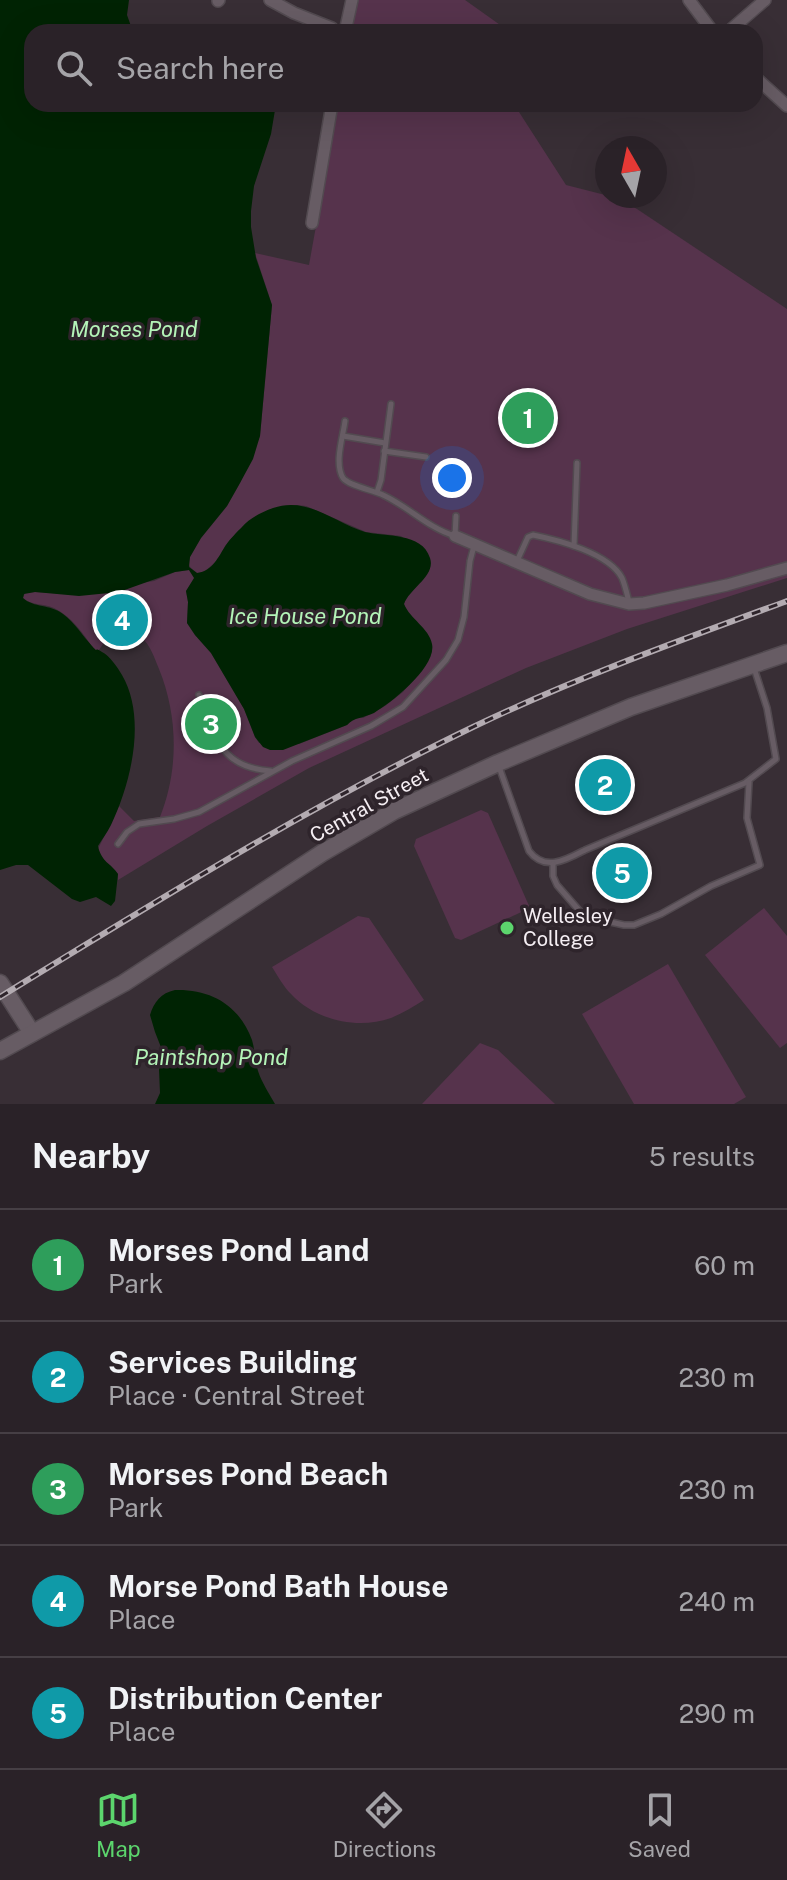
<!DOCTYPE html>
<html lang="en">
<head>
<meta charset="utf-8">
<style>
  body { margin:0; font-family:"Public Sans",sans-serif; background:#322a30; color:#f1f3f6 }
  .compass { position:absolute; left:595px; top:136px; width:72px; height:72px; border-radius:50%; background:#2a2228; box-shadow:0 8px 32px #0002; rotate:351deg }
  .you { position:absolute; left:452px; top:478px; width:28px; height:28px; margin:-20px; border:6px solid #fff; border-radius:50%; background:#1a73e8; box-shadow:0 0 0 12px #1a73e833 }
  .badge { display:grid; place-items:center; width:52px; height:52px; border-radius:50%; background:#5cd56d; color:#fff; font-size:26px; font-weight:700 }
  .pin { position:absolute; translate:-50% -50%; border:4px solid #fff; box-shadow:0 2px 8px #0006 }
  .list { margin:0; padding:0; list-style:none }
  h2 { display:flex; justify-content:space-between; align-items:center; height:104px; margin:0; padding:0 32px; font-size:34px }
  h2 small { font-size:26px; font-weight:400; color:#a5a4a8 }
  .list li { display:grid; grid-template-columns:52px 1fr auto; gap:24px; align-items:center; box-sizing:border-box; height:112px; padding:0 32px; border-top:2px solid #463f45 }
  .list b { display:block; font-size:30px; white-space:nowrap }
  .list p { margin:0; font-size:26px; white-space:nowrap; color:#a5a4a8 }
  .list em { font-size:26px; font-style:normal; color:#a5a4a8 }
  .icon { flex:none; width:44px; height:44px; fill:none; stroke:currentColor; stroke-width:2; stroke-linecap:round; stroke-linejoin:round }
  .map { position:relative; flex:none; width:787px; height:1104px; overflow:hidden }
  .search { position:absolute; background:#2a2228; box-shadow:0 8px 32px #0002; left:24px; right:24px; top:24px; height:88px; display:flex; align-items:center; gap:20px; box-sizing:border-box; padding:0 28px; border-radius:24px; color:#a5a4a8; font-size:30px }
  .sheet { height:664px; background:#2a2228 }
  nav { display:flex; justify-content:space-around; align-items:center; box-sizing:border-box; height:112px; border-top:2px solid #463f45; background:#2a2228; font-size:22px; color:#a5a4a8 }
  nav a { display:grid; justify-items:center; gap:4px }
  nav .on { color:#5cd56d }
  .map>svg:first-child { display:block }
  .green { fill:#56334c }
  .water { fill:#002303 }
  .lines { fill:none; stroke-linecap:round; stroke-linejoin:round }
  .lane-casing { stroke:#524a50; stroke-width:8 }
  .street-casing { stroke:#524a50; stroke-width:14 }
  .secondary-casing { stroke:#524a50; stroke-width:19 }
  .lane { stroke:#675c64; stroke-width:5 }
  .street { stroke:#675c64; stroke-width:11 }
  .secondary { stroke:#675c64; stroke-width:16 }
  .rail-casing { stroke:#b3abb1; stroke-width:6 }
  .rail { stroke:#2e242b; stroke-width:3; stroke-dasharray:9; stroke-linecap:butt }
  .poi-dot { fill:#5cd56d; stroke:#2e242b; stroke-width:3 }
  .labels { text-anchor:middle; stroke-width:7; stroke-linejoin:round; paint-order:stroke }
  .street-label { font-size:20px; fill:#f5eef3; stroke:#2e242b }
  .poi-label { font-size:20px; fill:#f5eef3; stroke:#2e242b; text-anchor:start }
  .water-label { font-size:22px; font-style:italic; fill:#b4f4b8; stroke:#2e242b }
</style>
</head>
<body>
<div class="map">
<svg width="787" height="1104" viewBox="0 0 787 1104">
  <rect width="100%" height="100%" fill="#382e35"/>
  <!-- green -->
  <g class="green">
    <polygon points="356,0 465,0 510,32 350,32"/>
    <path d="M338,104H518L519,112L566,185L617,198L637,209L787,309V578L627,629L526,668L309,768L207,826L118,880V874L105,862L98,849L119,806L134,821L160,817C179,769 178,716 159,669C154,657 151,646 141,637L107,638L99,650H94C84,634 71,616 54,608C43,603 32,606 23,598L25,593L35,592L68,594L154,581L175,572L189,570L195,578L186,591L188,602L187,623L195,635L211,653L244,709L255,737L259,743L299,744L347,725L354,718H363L385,706L403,692L422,669L428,660L430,640L408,613L404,604C411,585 430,582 430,559L401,536L366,532L306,506L297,505L281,506L239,530L225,546L219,559L204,572L197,573L191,568L188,564L190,557L201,538L227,506L240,483L260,436L272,305L255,253L309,265Z"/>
    <polygon points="481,810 488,813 530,908 461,940 455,938 414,846 416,839"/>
    <polygon points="764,908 787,936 787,1043 780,1048 705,955"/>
    <path d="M358,916L369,918L424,1000C413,1007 403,1013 391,1018C357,1030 315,1020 291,994C283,986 278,976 272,967Z"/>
    <polygon points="668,964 746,1097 734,1104 634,1104 582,1014"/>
    <polygon points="480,1043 498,1050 555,1104 422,1104"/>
  </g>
  <!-- water -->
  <g class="water">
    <path d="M0,0H129L127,15L132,29H145L149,32H32V104H276L271,134L254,186L251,211V227L256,258L272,305L260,436L253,459L240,483L227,506L201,538L190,557L189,567L197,573C213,571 218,557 226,545C230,539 237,532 242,527C250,518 262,512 273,508C308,496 335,523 365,532C385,537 422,532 430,558C436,576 410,588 404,604C410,619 429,628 432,644C437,667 391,703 374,713C364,718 354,717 347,725L283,750H270L263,747L255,737L244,709L211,653L195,635L187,623L188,602L186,591L194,578L189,570L175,572L119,592L79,596L35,592L24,594L23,598C34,608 50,604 63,614C75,623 82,635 92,646C99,654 93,646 102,652C110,656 118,668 122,675C147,718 131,783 111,825C107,833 102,839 98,846C101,862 111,863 118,874L115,901L111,906L96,897L80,902L72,899L28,865H16L0,870Z"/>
    <path d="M175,990C211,989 239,1005 252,1040C255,1050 255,1061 258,1071C262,1083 269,1093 275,1104H155L160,1093L159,1069L166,1060L155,1032L150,1015C154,1002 161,993 175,990Z"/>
  </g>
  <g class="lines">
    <!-- lane casing -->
    <g class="lane-casing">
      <g id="lane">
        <path d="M345,421C343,437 334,463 343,478C349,486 373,490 383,495C409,507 428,528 455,536L456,516"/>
        <polyline points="343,436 385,443"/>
        <polyline points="384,451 426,457"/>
        <polyline points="377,492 381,480 391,404"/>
        <polyline points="574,546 577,463"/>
        <path d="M517,561L528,537L533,535C558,540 609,553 622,578C625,585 627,594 629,602"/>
        <path d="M199,695C217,736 218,767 271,771"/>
        <path d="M498,764L529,851C545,872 566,860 585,850L745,783L776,759L767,708L754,668"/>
        <polyline points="118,844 127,832 139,824 174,819 199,812 292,761 371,726 403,707 446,660 458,640 464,617 470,561 474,546"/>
        <polyline points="553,864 553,876 557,885 584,916 624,925 634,925 661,914 711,886 760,865 747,818 749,782"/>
      </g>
    </g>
    <!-- street casing -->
    <g class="street-casing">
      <g id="street">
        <polyline points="270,0 294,13 332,28"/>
        <polyline points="689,0 713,32"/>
        <polyline points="218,1 219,0"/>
        <polyline points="345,32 352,0"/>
        <polyline points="728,32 765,0"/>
        <polyline points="755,77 787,106"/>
        <polyline points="312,223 332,104"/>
        <polyline points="455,536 590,594 629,604 644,603 727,585 787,568"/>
      </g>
    </g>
    <!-- secondary casing -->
    <g class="secondary-casing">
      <g id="secondary">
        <polyline points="0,983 32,1033"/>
        <polyline points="0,1051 124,983 322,853 394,811 498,763 631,707 787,653"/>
      </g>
    </g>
    <!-- lane -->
    <use href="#lane" class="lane"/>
    <!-- street -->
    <use href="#street" class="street"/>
    <!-- secondary -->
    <use href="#secondary" class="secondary"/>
    <!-- rail casing -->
    <g class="rail-casing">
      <path id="rail" d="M0,997C155,902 309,806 473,727C575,678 681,640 787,601"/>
    </g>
    <!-- rail -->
    <use href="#rail" class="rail"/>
  </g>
  <!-- markers -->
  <circle class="poi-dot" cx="507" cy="928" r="8"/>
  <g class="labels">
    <!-- street labels -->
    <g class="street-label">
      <text transform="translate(369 805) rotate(-29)" y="7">Central Street</text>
    </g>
    <!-- poi labels -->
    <g class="poi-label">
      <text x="523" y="923">Wellesley<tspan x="523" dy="23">College</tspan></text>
    </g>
    <!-- water labels -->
    <g class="water-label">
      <text x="134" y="337">Morses Pond</text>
      <text x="305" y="624">Ice House Pond</text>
      <text x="211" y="1065">Paintshop Pond</text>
    </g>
  </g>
</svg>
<svg class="compass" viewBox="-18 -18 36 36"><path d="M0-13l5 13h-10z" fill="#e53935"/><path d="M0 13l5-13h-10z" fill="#a5a4a8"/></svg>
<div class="you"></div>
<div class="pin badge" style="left:528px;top:418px;background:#2e9e5b">1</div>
<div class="pin badge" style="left:605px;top:785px;background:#0f9aa8">2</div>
<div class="pin badge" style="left:211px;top:724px;background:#2e9e5b">3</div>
<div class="pin badge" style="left:122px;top:620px;background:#0f9aa8">4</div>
<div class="pin badge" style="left:622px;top:873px;background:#0f9aa8">5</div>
<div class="search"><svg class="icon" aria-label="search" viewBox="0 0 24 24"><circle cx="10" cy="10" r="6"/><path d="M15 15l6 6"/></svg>Search here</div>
</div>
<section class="sheet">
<h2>Nearby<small>5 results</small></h2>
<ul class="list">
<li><span class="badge" style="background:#2e9e5b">1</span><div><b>Morses Pond Land</b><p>Park</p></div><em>60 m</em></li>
<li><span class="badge" style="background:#0f9aa8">2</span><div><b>Services Building</b><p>Place · Central Street</p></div><em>230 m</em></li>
<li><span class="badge" style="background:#2e9e5b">3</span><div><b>Morses Pond Beach</b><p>Park</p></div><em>230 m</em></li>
<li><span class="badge" style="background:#0f9aa8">4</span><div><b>Morse Pond Bath House</b><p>Place</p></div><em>240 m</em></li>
<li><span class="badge" style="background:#0f9aa8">5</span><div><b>Distribution Center</b><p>Place</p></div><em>290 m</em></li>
</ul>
</section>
<nav>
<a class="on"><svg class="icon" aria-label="map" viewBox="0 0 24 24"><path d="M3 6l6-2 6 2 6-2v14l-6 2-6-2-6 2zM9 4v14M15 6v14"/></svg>Map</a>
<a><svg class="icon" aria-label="directions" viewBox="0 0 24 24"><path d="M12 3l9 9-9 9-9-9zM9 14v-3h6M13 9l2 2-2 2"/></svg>Directions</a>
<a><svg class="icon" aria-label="saved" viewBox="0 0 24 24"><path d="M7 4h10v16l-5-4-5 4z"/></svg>Saved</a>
</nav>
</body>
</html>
